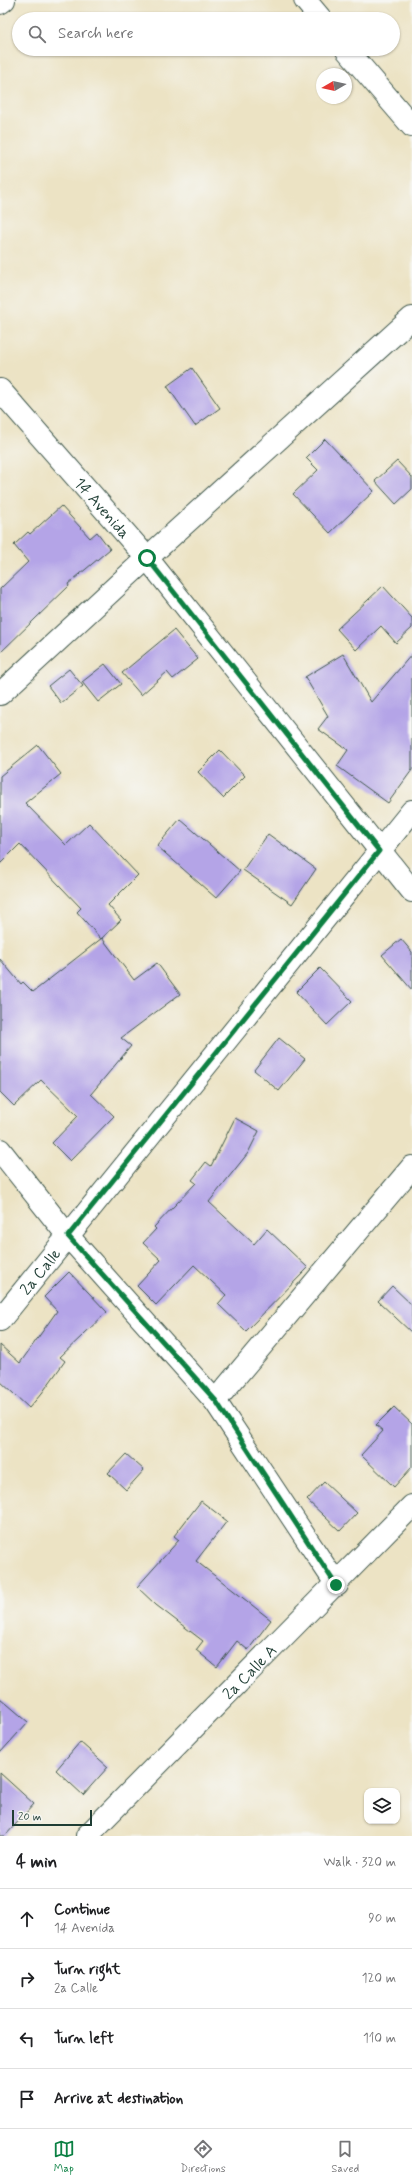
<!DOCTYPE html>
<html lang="en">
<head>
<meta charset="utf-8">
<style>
  body { margin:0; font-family:Mynerve,sans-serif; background:#f6f6f6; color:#202124 }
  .controls { position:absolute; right:12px; bottom:12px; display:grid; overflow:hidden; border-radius:8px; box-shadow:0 1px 3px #0004 }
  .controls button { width:36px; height:36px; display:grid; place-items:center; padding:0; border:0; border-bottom:1px solid #e0e0e0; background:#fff; color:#202124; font:20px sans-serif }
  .compass { position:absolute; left:316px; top:68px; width:36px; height:36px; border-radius:50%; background:#fff; box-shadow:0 1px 3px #0004; rotate:261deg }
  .scale { position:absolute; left:12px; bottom:10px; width:80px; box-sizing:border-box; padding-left:4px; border:2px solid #1f3d34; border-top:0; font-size:11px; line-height:14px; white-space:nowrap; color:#1f3d34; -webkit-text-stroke:3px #f6f6f2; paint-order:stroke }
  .stop { position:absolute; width:12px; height:12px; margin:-9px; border:3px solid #0b8043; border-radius:50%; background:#fff }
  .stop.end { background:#0b8043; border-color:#fff; box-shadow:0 1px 4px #0008 }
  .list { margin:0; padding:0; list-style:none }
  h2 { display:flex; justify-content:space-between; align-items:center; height:52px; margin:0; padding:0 16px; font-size:17px }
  h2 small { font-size:13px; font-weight:400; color:#757577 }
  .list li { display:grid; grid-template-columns:26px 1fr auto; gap:12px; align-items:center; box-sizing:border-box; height:60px; padding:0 16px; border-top:1px solid #e0e0e0 }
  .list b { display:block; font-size:15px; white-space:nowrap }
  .list p { margin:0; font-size:13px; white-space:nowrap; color:#757577 }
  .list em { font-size:13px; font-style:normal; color:#757577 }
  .icon { flex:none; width:22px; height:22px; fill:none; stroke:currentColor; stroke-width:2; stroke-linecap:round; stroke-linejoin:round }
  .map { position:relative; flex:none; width:412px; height:1836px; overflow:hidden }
  .search { position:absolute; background:#fff; box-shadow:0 1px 3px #0004; left:12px; right:12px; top:12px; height:44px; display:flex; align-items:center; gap:10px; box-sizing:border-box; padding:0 14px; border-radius:22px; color:#757577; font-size:15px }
  .sheet { height:292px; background:#fff }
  nav { display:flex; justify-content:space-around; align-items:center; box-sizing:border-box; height:56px; border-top:1px solid #e0e0e0; background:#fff; font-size:11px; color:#757577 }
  nav a { display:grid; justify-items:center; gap:2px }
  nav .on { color:#0b8043 }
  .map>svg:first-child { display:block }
  .building { fill:#b4a4e7 }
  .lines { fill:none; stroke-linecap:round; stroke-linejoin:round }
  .minor-casing { stroke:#3e564a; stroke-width:24 }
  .minor { stroke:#fff; stroke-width:22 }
  .route { stroke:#0b8043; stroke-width:5 }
  .labels { text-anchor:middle; stroke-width:3; stroke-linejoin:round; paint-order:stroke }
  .street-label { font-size:16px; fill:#1f3d34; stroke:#f6f6f2 }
</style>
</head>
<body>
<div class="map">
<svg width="412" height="1836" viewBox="0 0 412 1836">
  <rect width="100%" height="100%" fill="#f6f6f2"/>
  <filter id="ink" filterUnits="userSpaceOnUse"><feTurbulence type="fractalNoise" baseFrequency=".025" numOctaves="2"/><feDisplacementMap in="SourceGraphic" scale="8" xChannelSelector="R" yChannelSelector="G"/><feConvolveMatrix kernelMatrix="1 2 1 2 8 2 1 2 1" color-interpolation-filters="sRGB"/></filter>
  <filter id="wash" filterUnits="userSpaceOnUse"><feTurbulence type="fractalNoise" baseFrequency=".012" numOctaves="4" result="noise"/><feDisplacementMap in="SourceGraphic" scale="16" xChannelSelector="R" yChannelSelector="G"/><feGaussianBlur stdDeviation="0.9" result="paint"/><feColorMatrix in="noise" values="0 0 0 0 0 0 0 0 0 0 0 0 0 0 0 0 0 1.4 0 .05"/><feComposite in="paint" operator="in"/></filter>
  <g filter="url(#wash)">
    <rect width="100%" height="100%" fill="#ece3c4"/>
    <g id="blocks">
      <!-- building -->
      <g class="building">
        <polygon points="192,368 220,408 195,426 167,386"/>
        <polygon points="325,439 374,491 330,533 293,494 318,470 306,458"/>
        <polygon points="397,461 412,477 412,489 396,504 375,481"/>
        <polygon points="61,506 90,538 97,532 110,549 68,584 69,586 0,653 0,589 28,562 14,545 28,532 30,534"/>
        <polygon points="383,586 412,618 412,628 396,643 381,626 356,650 337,629"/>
        <polygon points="174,630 198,659 173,679 167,672 141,695 122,673"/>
        <polygon points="343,654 371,702 412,654 412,770 388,803 337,766 348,750 318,729 328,716 305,677"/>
        <polygon points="105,664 121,684 98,702 82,682"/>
        <polygon points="69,669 83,686 61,703 48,686"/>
        <polygon points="38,745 61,774 25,803 66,845 89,823 138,875 108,905 121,920 101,939 77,912 81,908 20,844 0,864 0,776"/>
        <polygon points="220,750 245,776 223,798 198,772"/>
        <polygon points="180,819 240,871 216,898 157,846"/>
        <polygon points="268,834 316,869 292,904 243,870"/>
        <polygon points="102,938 134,980 157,963 180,994 121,1038 131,1046 91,1094 114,1116 70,1161 52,1143 78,1116 41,1080 14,1106 0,1092 0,959 21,984 23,982 33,992"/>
        <polygon points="401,939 412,952 412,990 382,955"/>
        <polygon points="320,968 352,1001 327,1025 296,992"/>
        <polygon points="279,1038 305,1059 279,1091 254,1070"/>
        <polygon points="235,1118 259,1131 248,1153 209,1202 254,1244 267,1229 308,1268 246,1331 218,1304 226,1295 194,1265 156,1305 137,1286 161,1260 143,1243 156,1229 154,1227 196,1183 192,1180 206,1162 211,1166"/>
        <polygon points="69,1272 107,1312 60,1357 65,1361 42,1393 29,1408 0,1381 0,1345 20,1363 57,1311 44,1297"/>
        <polygon points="392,1286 412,1305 412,1333 378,1301"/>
        <polygon points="394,1407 412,1424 412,1467 394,1487 361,1455 383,1431 376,1425"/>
        <polygon points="126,1454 144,1470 126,1490 108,1473"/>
        <polygon points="324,1482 357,1513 340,1531 307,1500"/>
        <polygon points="201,1501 227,1521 196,1561 271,1620 248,1650 237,1641 217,1667 196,1650 203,1641 156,1605 137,1587 179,1540 174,1536"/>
        <polygon points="0,1698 28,1722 0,1753"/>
        <polygon points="80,1742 108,1767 83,1795 56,1770"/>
        <polygon points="0,1773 34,1804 5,1836 0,1836"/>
      </g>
    </g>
  </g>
  <g filter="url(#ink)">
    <use href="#blocks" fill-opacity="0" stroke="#3e564a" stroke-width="1"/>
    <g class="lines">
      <!-- minor casing -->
      <g class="minor-casing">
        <g id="minor">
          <polyline points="305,0 321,19"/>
          <polyline points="0,3 4,0"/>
          <polyline points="346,49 412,126"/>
          <path id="s1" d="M0,390L147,558L412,891"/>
          <polyline points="0,694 147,558 412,318"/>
          <polyline points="0,1150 68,1236 215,1401 337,1585"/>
          <path id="s2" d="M0,1320L412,811"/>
          <polyline points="215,1401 412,1167"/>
          <path id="s3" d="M87,1836L412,1506"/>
        </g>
      </g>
      <!-- minor -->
      <use href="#minor" class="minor"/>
    </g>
  </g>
  <g class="lines" filter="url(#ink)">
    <!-- route -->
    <polyline class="route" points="147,558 379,851 68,1236 216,1401 336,1585"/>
  </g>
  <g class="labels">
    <!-- street labels -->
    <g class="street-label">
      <text dy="6" stroke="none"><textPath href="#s1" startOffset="156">14 Avenida</textPath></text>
      <text dy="6" stroke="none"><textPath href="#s2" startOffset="63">2a Calle</textPath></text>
      <text dy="6" stroke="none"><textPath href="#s3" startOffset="231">2a Calle A</textPath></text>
    </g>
  </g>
</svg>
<div class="controls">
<button><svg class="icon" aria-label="layers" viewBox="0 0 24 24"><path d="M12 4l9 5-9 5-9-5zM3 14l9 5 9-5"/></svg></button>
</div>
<svg class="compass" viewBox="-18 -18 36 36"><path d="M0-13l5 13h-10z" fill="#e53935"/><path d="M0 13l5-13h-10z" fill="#757577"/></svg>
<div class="scale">20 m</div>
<div class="stop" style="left:147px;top:558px"></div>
<div class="stop end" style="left:336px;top:1585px"></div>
<div class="search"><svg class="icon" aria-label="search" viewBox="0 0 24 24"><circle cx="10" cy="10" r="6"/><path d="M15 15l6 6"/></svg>Search here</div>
</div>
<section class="sheet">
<h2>4 min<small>Walk · 320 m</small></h2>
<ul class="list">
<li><svg class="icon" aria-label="ahead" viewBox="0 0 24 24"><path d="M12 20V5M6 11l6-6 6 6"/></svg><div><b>Continue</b><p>14 Avenida</p></div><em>90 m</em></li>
<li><svg class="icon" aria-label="right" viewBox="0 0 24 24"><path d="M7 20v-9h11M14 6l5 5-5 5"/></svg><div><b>Turn right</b><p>2a Calle</p></div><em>120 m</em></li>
<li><svg class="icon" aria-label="left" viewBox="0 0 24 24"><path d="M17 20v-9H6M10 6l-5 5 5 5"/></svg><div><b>Turn left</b></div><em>110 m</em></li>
<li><svg class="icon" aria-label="arrive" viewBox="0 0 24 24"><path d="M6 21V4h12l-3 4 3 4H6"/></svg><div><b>Arrive at destination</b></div></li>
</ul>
</section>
<nav>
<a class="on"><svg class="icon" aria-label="map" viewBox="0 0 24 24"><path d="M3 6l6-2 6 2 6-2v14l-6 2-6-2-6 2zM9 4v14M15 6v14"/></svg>Map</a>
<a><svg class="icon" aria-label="directions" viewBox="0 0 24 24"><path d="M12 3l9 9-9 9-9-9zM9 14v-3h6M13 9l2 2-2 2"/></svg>Directions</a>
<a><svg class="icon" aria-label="saved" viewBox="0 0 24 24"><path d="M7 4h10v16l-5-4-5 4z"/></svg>Saved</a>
</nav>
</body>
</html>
